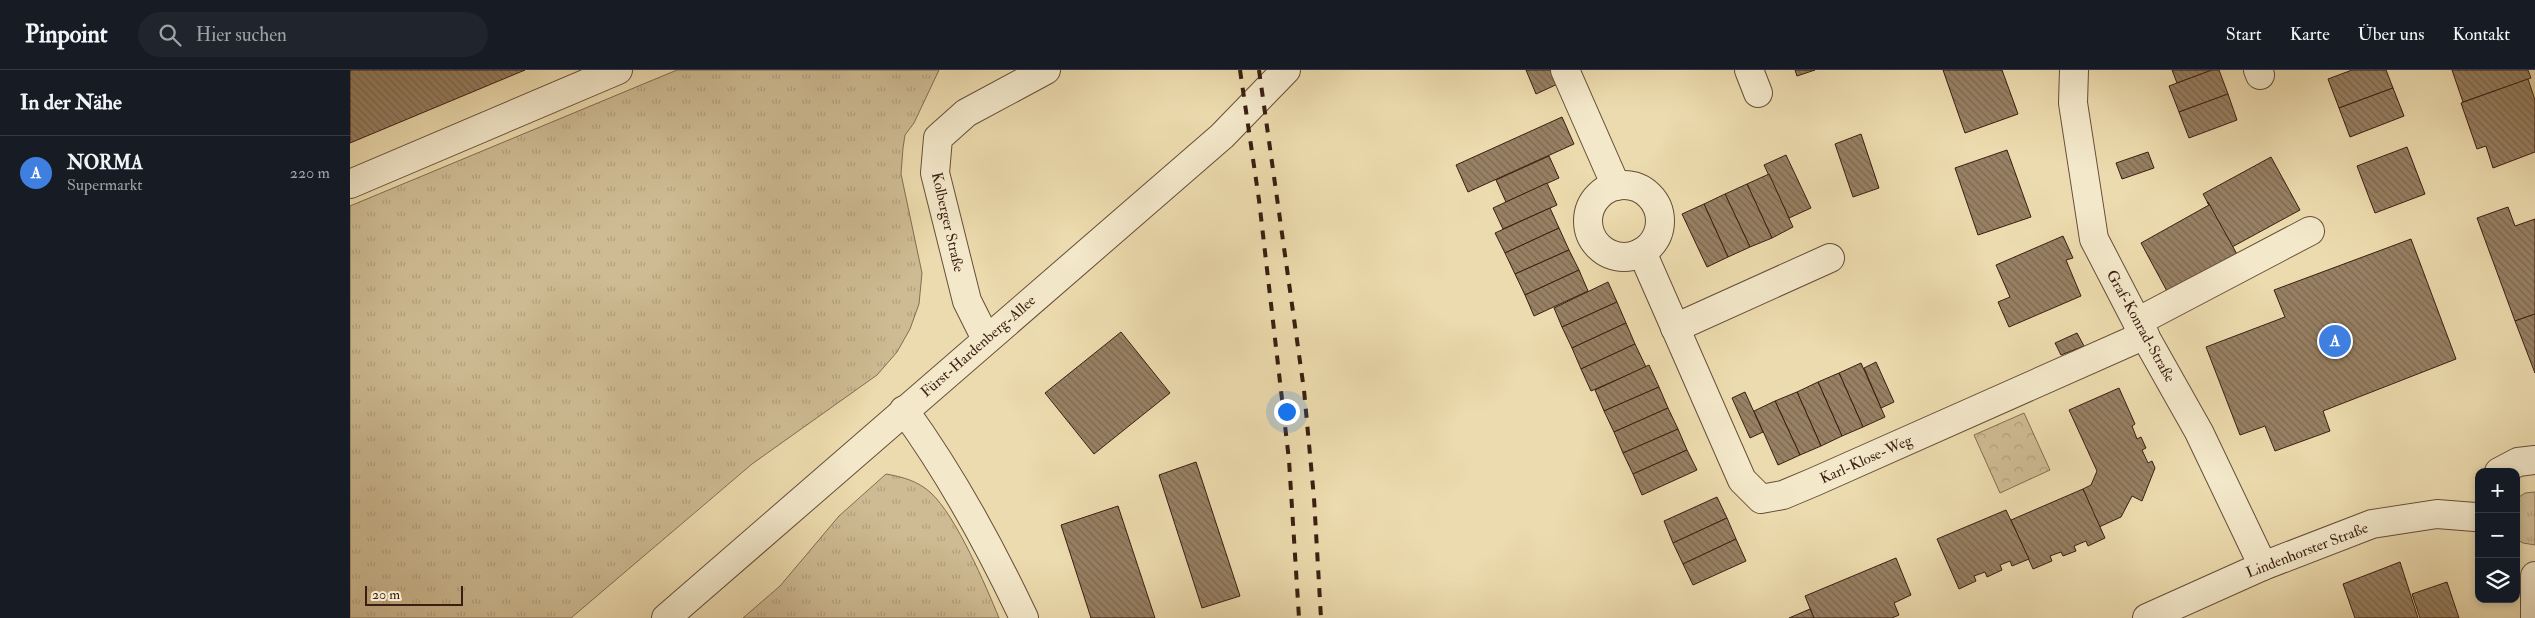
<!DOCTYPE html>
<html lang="de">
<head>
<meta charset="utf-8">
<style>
  body { margin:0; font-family:"IM FELL Double Pica",serif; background:#20242c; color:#f1f3f6 }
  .controls { position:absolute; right:15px; bottom:15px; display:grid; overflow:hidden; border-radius:10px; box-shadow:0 2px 8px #0003 }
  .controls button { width:45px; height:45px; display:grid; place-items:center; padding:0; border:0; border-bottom:1px solid #363941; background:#171b24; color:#f1f3f6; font:25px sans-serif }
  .scale { position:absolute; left:15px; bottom:12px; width:98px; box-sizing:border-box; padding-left:5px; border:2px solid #3b1e12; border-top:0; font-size:14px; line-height:18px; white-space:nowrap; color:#3b1e12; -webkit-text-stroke:4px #f3e8ca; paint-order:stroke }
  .you { position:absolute; left:936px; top:341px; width:18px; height:18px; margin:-12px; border:4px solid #fff; border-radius:50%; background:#1a73e8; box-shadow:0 0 0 8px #1a73e833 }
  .badge { display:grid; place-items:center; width:32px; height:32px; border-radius:50%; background:#c59692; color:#fff; font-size:16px; font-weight:700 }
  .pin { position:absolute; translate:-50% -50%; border:2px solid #fff; box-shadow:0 1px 5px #0006 }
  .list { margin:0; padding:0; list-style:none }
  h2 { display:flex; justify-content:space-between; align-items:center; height:65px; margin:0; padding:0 20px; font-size:21px }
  h2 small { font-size:16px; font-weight:400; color:#9ea1a6 }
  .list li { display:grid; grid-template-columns:32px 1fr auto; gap:15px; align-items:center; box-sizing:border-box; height:75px; padding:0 20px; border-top:1px solid #363941 }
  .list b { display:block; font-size:19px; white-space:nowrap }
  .list p { margin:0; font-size:16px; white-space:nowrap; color:#9ea1a6 }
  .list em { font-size:16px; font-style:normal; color:#9ea1a6 }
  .icon { flex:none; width:28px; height:28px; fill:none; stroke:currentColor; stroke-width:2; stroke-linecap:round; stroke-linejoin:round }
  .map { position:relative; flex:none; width:2185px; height:548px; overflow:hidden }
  header { display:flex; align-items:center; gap:30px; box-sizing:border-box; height:70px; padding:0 25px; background:#171b24; border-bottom:1px solid #363941 }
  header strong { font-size:24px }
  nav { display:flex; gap:28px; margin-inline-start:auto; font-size:18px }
  .search { width:350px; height:45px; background:#20242c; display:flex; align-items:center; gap:12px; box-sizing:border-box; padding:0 18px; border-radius:28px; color:#9ea1a6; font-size:19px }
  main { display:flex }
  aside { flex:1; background:#171b24 }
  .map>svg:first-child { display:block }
  .grass { fill:url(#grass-tufts); stroke:#846c52 }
  .park { fill:url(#park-crowns); stroke:#846c52 }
  .building { fill:url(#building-back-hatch); stroke:#3b1e12 }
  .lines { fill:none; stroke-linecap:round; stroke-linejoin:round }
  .minor-casing { stroke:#674d39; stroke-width:30 }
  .minor { stroke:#f3e8ca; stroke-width:28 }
  .rail { stroke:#3b1e12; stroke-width:4; stroke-dasharray:9 9; stroke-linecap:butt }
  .labels { text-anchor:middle; stroke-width:4; stroke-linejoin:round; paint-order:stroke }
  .street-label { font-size:15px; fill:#3b1e12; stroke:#f3e8ca }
</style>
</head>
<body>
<header>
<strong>Pinpoint</strong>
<div class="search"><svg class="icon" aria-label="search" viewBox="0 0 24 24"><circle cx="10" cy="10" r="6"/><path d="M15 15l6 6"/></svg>Hier suchen</div>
<nav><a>Start</a><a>Karte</a><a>Über uns</a><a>Kontakt</a></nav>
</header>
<main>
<aside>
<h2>In der Nähe<small></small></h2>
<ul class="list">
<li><span class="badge" style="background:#3f7fe0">A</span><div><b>NORMA</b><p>Supermarkt</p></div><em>220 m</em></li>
</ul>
</aside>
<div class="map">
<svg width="2185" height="548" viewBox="0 0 2185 548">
  <defs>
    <pattern id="grass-tufts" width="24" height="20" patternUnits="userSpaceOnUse" patternTransform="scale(1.25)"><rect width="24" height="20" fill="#cebb93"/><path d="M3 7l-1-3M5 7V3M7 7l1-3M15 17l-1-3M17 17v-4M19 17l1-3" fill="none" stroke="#b2a07e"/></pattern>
    <pattern id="park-crowns" width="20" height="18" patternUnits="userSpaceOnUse" patternTransform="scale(1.25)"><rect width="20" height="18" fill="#cebb93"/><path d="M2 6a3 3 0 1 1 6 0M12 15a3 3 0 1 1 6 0" fill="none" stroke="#b2a07e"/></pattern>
    <pattern id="building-back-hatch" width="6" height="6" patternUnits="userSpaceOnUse" patternTransform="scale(1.25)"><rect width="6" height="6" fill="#978063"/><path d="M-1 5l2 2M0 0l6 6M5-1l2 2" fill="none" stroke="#7c6850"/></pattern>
  </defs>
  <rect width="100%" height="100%" fill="#ecdbae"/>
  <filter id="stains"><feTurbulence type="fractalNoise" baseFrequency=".004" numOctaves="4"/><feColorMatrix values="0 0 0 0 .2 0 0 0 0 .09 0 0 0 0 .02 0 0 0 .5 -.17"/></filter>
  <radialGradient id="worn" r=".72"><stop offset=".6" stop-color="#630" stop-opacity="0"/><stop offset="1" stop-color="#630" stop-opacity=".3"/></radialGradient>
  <!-- grass -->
  <g class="grass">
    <polygon points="327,0 589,0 564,53 555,65 553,78 551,104 572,203 569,234 560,259 547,282 527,305 402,394 221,548 0,548 0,136"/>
    <path d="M536,404C553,407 568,411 581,423C606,446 636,516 649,548H393L430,516L489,446Z"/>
    <polygon points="2185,422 2185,475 2173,473 2166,469 2166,429 2175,423"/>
  </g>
  <!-- park -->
  <polygon class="park" points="1674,343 1700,400 1650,423 1624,365"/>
  <!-- building -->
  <g class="building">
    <polygon points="0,0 175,0 0,73"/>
    <polygon points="1176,0 1207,0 1212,12 1186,24"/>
    <polygon points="1445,0 1465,0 1447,6"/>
    <polygon points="1593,0 1652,0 1668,44 1615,63"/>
    <polygon points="1822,0 1862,0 1827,13"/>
    <polygon points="1862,0 1869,0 1878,24 1829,42 1819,16"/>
    <polygon points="2002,0 2036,0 2043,18 1989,38 1978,9"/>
    <polygon points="2102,0 2178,0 2181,8 2113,32"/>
    <polygon points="2178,9 2185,30 2185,82 2143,98 2136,76 2127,79 2111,33"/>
    <polygon points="2043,18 2054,46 2000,67 1989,38"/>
    <polygon points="1878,24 1887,50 1839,68 1829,42"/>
    <polygon points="1212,47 1224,74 1118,122 1106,95"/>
    <polygon points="1511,64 1529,118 1503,127 1485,74"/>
    <polygon points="2057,77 2075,124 2025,143 2007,96"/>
    <polygon points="1657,80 1681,147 1628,165 1605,98"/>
    <polygon points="1798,82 1804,98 1772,109 1766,93"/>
    <polygon points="1436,85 1461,138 1439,148 1414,95"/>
    <polygon points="1199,86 1209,108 1156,132 1146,110"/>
    <polygon points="1921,87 1950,140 1882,177 1853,124"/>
    <polygon points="1419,104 1443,157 1422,168 1397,114"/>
    <polygon points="1197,113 1207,135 1153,159 1143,138"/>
    <polygon points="1397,114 1422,168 1400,177 1375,124"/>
    <polygon points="1375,124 1400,177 1378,187 1354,134"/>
    <polygon points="1857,132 1858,132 1888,186 1818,223 1791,173 1859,135"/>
    <polygon points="1354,134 1378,187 1357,197 1332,144"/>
    <polygon points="2158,137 2165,156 2185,149 2185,244 2165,251 2127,148"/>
    <polygon points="1200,138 1209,158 1155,183 1145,163"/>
    <polygon points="1209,158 1219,180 1165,204 1155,183"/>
    <polygon points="1713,166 1723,188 1716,190 1731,226 1659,257 1648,232 1660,227 1646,195"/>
    <polygon points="2061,169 2106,289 1973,341 1980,361 1925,381 1915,356 1890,365 1856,277 1935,247 1924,220"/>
    <polygon points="1219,180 1229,200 1175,225 1165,204"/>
    <polygon points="1229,200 1238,221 1184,246 1175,225"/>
    <polygon points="1258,212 1267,232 1212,257 1204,238"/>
    <polygon points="1267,232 1276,253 1222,278 1212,257"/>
    <polygon points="2185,244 2185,303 2165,251"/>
    <polygon points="1276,253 1285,274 1231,299 1222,278"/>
    <polygon points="771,262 820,323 744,384 695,323"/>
    <polygon points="1727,263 1734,276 1711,285 1705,273"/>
    <polygon points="1285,274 1296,297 1241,321 1231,299"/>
    <polygon points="1526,292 1544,332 1531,338 1514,298"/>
    <polygon points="1511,293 1535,347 1513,357 1489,303"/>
    <polygon points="1299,295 1309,317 1254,341 1245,320"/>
    <polygon points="1489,303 1513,357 1492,366 1468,312"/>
    <polygon points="1468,312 1492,366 1471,376 1447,322"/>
    <polygon points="1309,317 1318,338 1264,362 1254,341"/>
    <polygon points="1769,318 1785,354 1782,356 1787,369 1791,367 1796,378 1792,380 1798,393 1802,391 1805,398 1792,431 1782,426 1771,447 1749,457 1733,419 1741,415 1747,401 1719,340"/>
    <polygon points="1395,322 1413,362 1400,368 1382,328"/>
    <polygon points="1447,322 1471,376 1450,385 1425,331"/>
    <polygon points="1425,331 1450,385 1428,395 1404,341"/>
    <polygon points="1318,338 1328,359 1273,383 1264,362"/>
    <polygon points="1328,359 1337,380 1283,404 1273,383"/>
    <polygon points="1337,380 1347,400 1292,425 1283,404"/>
    <polygon points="846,392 890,526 852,538 809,405"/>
    <polygon points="1733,419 1755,468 1738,476 1736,471 1724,476 1726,481 1713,486 1711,482 1700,486 1702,491 1683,499 1661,450"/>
    <polygon points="1367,427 1377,448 1323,473 1314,451"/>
    <polygon points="768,436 805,548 741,548 711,455"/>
    <polygon points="1656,440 1679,489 1662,496 1660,491 1650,495 1652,500 1637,507 1635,502 1624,506 1626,511 1609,519 1587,469"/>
    <polygon points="1377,448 1386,469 1333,494 1323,473"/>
    <polygon points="1386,469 1396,491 1343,515 1333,494"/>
    <polygon points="1546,488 1561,525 1544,533 1549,545 1542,548 1464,548 1455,526"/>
    <polygon points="2050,492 2068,548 2005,548 1993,514"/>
    <polygon points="2097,512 2109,548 2070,548 2062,524"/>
    <polygon points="1460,539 1464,548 1439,548"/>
  </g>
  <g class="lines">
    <!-- minor casing -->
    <g class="minor-casing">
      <g id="minor">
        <polyline points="1215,0 1266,116"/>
        <polyline points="1399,0 1408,23"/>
        <polyline points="1724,0 1723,33 1744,169 1787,252 1849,362 1913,496"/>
        <polyline points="1908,0 1910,5"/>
        <polyline points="0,114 268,0"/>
        <circle cx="1274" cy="151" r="36"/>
        <polyline points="1292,182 1392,410 1411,429 1433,425 1464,412 1795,265"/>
        <polyline points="1787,252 1960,161"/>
        <polyline points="1325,258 1480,188"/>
        <polyline points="636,269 617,231 585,103 588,68 616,43 696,0"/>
        <path d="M554,340C602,406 639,474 674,548"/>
        <polyline points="2149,402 2168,392 2185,390"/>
        <polyline points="316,548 872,66 936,0"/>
        <polyline points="1797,548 1913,496 2022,454 2087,444 2125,447"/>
        <polyline points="2185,548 2185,506"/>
      </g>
    </g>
    <!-- minor -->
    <use href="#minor" class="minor"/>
    <!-- rail -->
    <g class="rail">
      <polyline points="890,0 909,130 939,390 949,548"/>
      <polyline points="909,0 954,320 964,428 971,548"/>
    </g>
  </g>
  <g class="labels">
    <!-- street labels -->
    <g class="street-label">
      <text transform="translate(598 152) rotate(77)" y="5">Kolberger Straße</text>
      <text transform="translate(1791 256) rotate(61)" y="5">Graf-Konrad-Straße</text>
      <text transform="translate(628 276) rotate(-41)" y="5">Fürst-Hardenberg-Allee</text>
      <text transform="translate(1516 389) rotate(-24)" y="5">Karl-Klose-Weg</text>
      <text transform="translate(1957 480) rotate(-21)" y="5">Lindenhorster Straße</text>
    </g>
  </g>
  <rect width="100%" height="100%" filter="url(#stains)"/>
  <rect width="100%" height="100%" fill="url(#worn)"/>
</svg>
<div class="controls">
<button>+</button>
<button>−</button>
<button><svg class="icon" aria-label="layers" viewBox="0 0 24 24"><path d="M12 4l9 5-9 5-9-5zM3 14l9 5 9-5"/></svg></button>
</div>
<div class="scale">20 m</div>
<div class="you"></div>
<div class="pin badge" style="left:1985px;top:271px;background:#3f7fe0">A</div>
</div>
</main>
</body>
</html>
